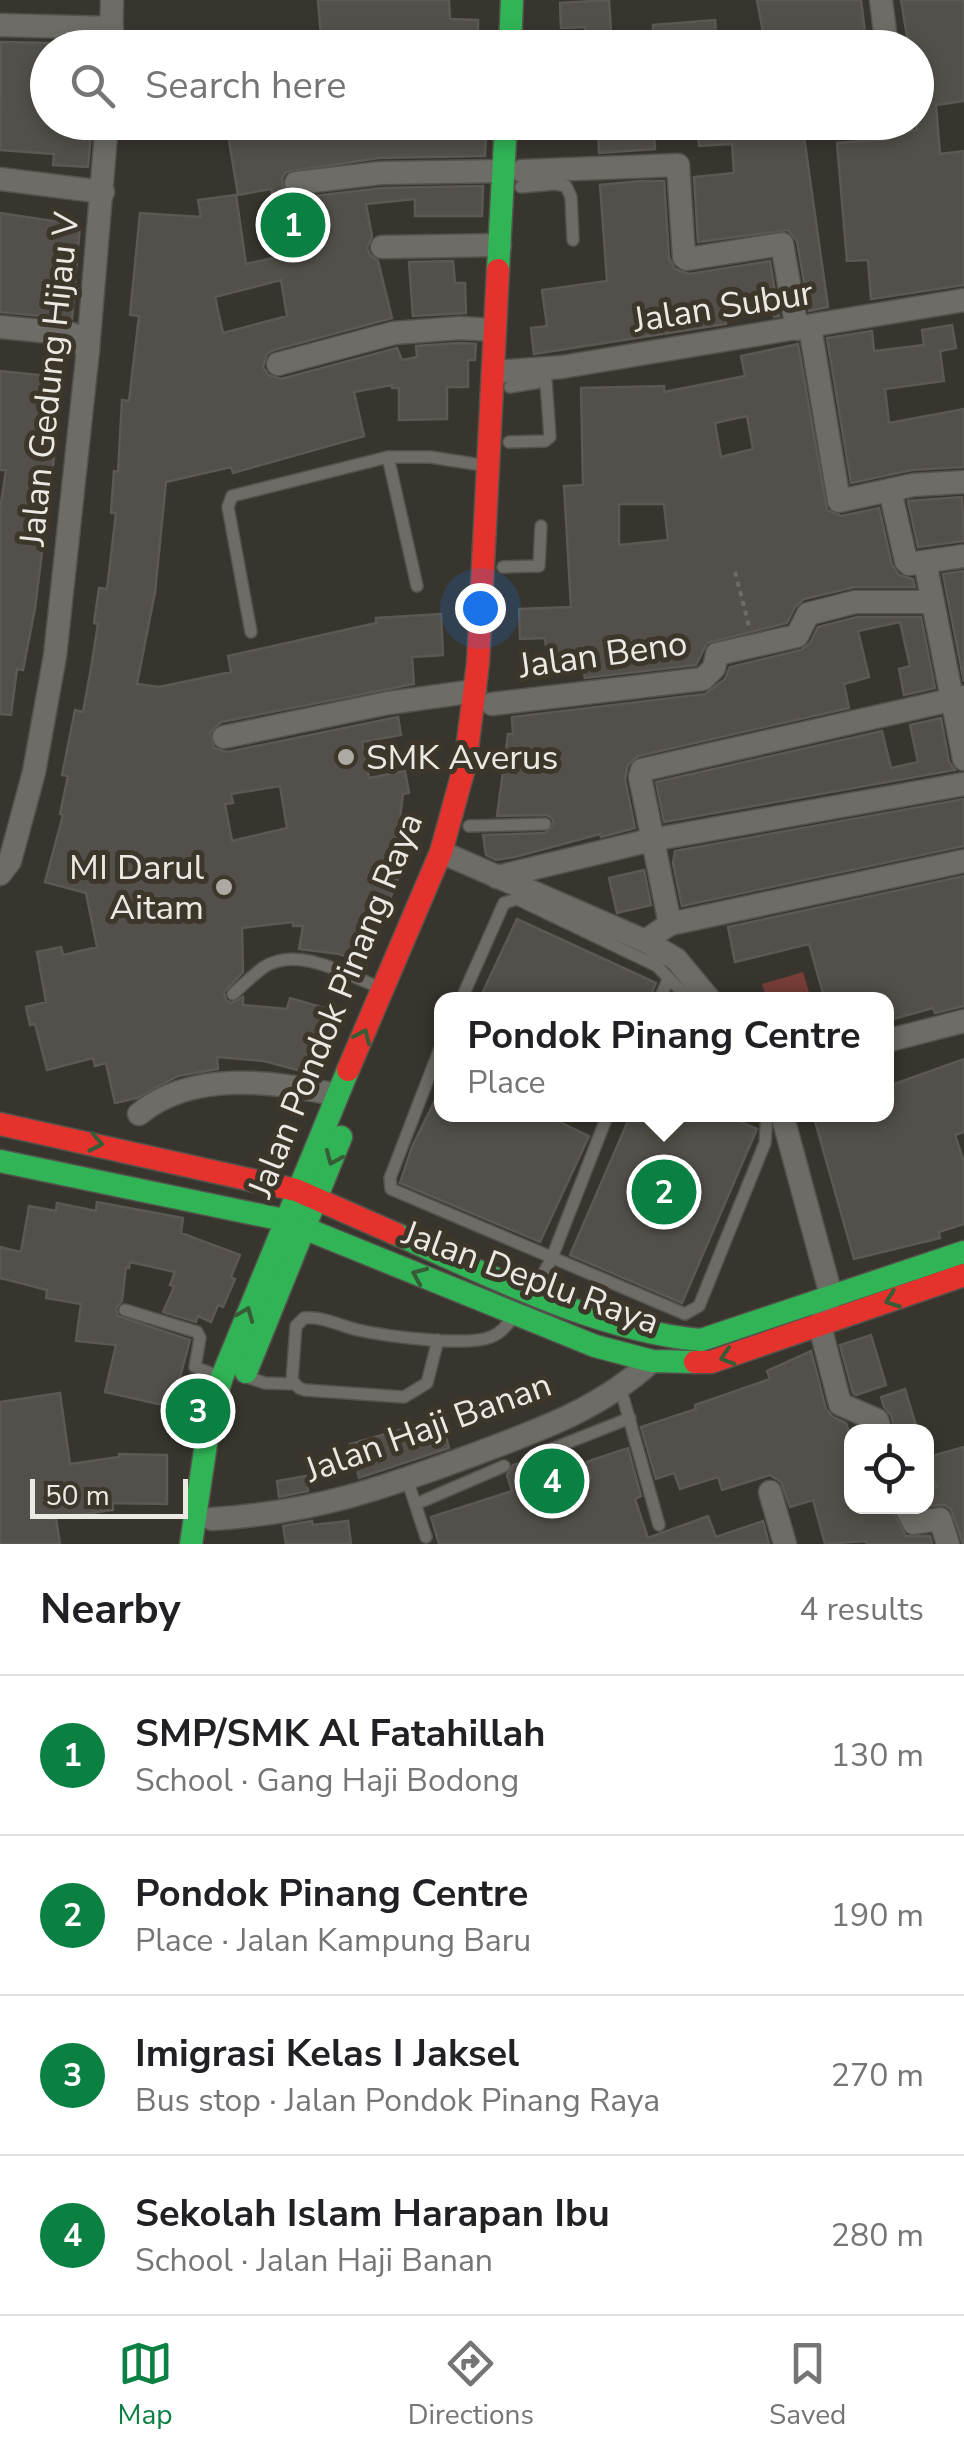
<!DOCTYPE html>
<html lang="en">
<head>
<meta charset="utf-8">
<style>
  body { margin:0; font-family:"Nunito Sans",sans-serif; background:#f2f2f2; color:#202124 }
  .controls { position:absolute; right:30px; bottom:30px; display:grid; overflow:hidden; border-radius:20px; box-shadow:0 5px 15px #0003 }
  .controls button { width:90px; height:90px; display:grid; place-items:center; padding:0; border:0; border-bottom:2px solid #e0e0e0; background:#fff; color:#202124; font:50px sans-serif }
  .scale { position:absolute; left:30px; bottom:25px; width:158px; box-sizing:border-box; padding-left:10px; border:5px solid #ebe9e1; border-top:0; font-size:28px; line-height:35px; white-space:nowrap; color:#ebe9e1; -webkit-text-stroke:8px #3c372a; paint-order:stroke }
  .you { position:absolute; left:480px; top:608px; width:35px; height:35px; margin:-25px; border:8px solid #fff; border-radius:50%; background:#1a73e8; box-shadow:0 0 0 15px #1a73e833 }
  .badge { display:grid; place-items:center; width:65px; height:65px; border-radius:50%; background:#0b8043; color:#fff; font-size:32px; font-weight:700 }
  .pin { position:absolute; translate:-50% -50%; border:5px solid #fff; box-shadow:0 2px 10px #0006 }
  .popup { position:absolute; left:434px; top:992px; width:460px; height:130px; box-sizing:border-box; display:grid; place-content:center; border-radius:20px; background:#fff; filter:drop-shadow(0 2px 8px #0005); font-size:32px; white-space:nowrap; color:#757577 }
  .popup b { font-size:38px; color:#202124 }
  .popup::after { content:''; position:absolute; left:50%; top:100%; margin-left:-20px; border:20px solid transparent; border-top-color:#fff }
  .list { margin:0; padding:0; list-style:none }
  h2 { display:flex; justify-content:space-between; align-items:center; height:130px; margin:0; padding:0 40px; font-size:42px }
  h2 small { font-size:32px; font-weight:400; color:#757577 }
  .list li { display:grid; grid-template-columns:65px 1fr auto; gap:30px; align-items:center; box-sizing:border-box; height:160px; padding:0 40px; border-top:2px solid #e0e0e0 }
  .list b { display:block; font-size:38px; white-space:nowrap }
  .list p { margin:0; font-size:32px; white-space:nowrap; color:#757577 }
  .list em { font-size:32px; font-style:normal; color:#757577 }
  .icon { flex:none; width:55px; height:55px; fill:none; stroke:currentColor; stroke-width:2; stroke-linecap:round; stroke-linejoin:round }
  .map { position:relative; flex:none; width:964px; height:1544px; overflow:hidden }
  .search { position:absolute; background:#fff; box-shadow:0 5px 15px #0003; left:30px; right:30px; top:30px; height:110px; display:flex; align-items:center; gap:25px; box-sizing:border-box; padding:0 35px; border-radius:55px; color:#757577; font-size:38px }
  .sheet { height:770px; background:#fff }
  nav { display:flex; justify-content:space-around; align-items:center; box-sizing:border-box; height:140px; border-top:2px solid #e0e0e0; background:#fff; font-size:28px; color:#757577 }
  nav a { display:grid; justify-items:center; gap:5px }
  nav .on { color:#0b8043 }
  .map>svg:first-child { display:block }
  .green { fill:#783e38 }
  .building { fill:#534f4a; stroke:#5c5853; stroke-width:2.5; fill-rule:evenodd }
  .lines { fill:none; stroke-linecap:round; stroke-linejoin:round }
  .lane-casing { stroke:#54524c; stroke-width:14 }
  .street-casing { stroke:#54524c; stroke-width:25 }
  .fast-casing { stroke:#54524c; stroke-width:25 }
  .jam-casing { stroke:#54524c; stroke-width:25 }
  .path { stroke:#6e6c68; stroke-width:4; stroke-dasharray:5 5; stroke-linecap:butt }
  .lane { stroke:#6e6c66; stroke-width:11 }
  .street { stroke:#6e6c66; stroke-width:22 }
  .fast { stroke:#30b455; stroke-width:22 }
  .jam { stroke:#e5322d; stroke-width:22 }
  .oneway { stroke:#385c37 }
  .poi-dot { fill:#acaaa2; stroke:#3c372a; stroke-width:4 }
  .labels { text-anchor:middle; stroke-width:10; stroke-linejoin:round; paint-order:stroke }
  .street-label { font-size:35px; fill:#ebe9e1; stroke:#3c372a }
  .poi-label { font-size:35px; fill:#ebe9e1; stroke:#3c372a; text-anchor:start }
</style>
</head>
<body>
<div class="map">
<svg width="964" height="1544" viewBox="0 0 964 1544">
  <rect width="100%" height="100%" fill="#38352e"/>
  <!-- green -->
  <polygon class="green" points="803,972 811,999 767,999 762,984"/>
  <!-- building -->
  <g class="building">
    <polygon points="318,0 449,0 450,19 478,20 478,43 429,43 429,48 322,48"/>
    <polygon points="609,0 612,48 587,48 585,27 561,28 560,3"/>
    <polygon points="757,0 861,0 867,48 766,48"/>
    <polygon points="901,0 964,0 964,101 936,105 940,154 964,151 964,285 871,299 868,260 847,261 837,143 887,139 886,133 916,130 916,48 909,48"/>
    <polygon points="715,20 717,48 619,48 619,35 653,32 653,25"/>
    <polygon points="1,42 48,43 48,122 92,122 88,167 53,165 54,154 0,150"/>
    <path d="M226,122H264L265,132L339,126V122H487L485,156L379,158L286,172L282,178L284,191L297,198L382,188L483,186L482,216H415V199L366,204L372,236L367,248L370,255L378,261L392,318L274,350L267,354L263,367L268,375L281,379L397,348L402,360L417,357L416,346L460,343L476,344L475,360H468V387H447V419L399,420V388H392V385L354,392L364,436L233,473L231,467L166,482L155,592L137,684L159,687L231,672L228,656L376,623V618L441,614L443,655L412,657L414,684L221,722L210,733L214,748L227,752L398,717L401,735L362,742L369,778L405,771L409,793L403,794L399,826L403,827L397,851L407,855L385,912L380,910L367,963L339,954L299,949L303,926H293V922L242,928L243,972L224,992L226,1000L231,1003L243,997V1005L287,1009L290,998L335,1011L316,1075L264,1061L217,1057L218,1069L178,1076L137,1098L115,1103L106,1063L95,1066L93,1058L47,1070L35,1024L30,1025L26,1007L46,1002L37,952L61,947L63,955L97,947L86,893L45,882L63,815L60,814L68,776L62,775L75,710L83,712L91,668L98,624L94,623L99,588L107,589L116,513H111L114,471L118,472L122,400L129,401L139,316L130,315L140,213L201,217L198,200L236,195L246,264L286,255L271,189L238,195ZM281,280L287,316L223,333L215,297ZM280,786L287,828L232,841L225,804L233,803L231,794Z"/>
    <polygon points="653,122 655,149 599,153 598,124"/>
    <polygon points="697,122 802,122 828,307 809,311 797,241 788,230 698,242 694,177 734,173 732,144 699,146"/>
    <polygon points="641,181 664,181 669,258 675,269 689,274 770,261 779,316 774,317 772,304 725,312 726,324 534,354 531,328 547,326 542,290 607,281 600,185"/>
    <polygon points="0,213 80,225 72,319 0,312"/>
    <polygon points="453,261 455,283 465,283 466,313 413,316 409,262"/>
    <polygon points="952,325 956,348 940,351 944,381 885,389 889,423 964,409 964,467 912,470 851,483 827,338 872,331 874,351 924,345 922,330"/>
    <path d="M798,344L827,510L841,516L879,508L892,565L899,575L913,579L915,587H855L804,599L795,607L787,623L707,643L696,665L585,678L582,665L549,670L545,638L520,639L519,609L571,607L564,486L583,485L581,388L664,386V392L745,376L741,356ZM747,416L753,449L721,457L715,423ZM619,504H664L668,540L619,545Z"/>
    <polygon points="0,371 59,377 52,440 56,441 35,608 23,670 17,669 11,715 0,714 0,510 6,470 0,470"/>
    <polygon points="962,497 964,541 918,547 908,501"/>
    <polygon points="964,571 964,682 943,574"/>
    <polygon points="857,617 921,617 935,688 904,695 899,669 910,666 900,622 858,631 869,677 844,684 849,708 638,756 628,765 625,779 635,828 601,837 600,834 515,857 496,860 486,855 483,835 545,833 554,825 552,818 546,815 497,816 508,734 513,734 512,717 705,694 725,679 730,667 801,650 810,643 818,627"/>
    <polygon points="941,718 949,762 955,770 664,822 656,782 882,731 891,768 918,762 910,725"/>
    <polygon points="964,799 964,846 682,906 673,863 675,851"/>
    <polygon points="644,870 651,905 617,913 609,878"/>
    <polygon points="964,876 964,1006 935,1013 933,1008 886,1021 886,1000 825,1000 809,944 735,962 728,927"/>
    <polygon points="517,919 656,983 649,1000 479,1000"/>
    <polygon points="964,1059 964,1132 955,1135 964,1162 964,1224 939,1232 940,1238 854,1259 813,1114 886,1114 886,1087"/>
    <polygon points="442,1086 442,1114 543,1114 589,1136 540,1242 400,1183 412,1147"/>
    <polygon points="631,1114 723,1114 757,1129 682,1303 570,1255"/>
    <polygon points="97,1202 183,1218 181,1233 240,1255 231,1277 235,1279 223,1307 218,1305 211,1322 198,1316 196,1322 163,1312 174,1287 170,1285 175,1272 130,1262 129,1268 126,1267 122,1301 116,1308 118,1316 190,1340 172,1407 105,1392 116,1345 76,1341 81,1304 46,1298 47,1290 0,1278 0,1247 21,1252 29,1206 56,1211 57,1203 96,1211"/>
    <polygon points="871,1335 886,1385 856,1395 853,1393 840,1345"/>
    <polygon points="811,1351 826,1409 833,1417 846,1423 852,1440 852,1506 890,1506 906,1536 930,1536 932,1544 867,1544 866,1541 825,1544 813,1500 790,1507 781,1482 770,1475 722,1490 718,1477 680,1489 674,1473 656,1479 641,1427 696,1409 695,1405 770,1379 767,1371"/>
    <polygon points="905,1389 918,1432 896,1432 891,1415 884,1407 881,1397"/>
    <polygon points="60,1393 70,1464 119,1457 119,1454 167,1455 167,1504 112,1503 113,1510 56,1518 60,1544 0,1544 0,1402"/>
    <polygon points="441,1418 449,1448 359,1478 350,1444"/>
    <polygon points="964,1447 964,1544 963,1544 951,1509 944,1505 926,1506 926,1489 936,1487 928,1457"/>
    <polygon points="628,1448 641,1496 635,1499 648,1538 708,1516 716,1537 763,1521 769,1544 439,1544 431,1517 512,1491 507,1475 513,1465 526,1461 538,1465 547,1493 591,1478 586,1462"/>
    <polygon points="306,1476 308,1491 279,1497 277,1481"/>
    <polygon points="312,1521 313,1525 348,1521 351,1544 286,1544 283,1526"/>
  </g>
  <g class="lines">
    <!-- lane casing -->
    <g class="lane-casing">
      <g id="lane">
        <polyline points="521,187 555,184 566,186 571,197 573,240"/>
        <polyline points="509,442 545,441 550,437 546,381 510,387"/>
        <polyline points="388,457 417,586"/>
        <polyline points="503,567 539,566 541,526"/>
        <polyline points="251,632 228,507 232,496 388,457 430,457 488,466"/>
        <polyline points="469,826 545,824"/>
        <path d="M233,994C243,985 253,975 264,967C298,945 346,975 379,987"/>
        <polyline points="461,1000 504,903 517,899 657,966 690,1000"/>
        <polyline points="659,1000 669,978"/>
        <polyline points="442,1043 390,1178 391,1189 685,1314 699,1306 765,1143 767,1114"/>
        <polyline points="534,1290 551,1260 608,1114"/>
        <polyline points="125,1310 197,1332 200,1338 195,1367 218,1376"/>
        <path d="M438,1340L427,1383L404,1397L305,1390L299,1388L292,1380L296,1326L304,1318C323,1316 340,1326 358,1330C385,1336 466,1347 491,1337C501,1333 508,1325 513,1316"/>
        <polyline points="244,1376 265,1383 295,1384"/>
        <polyline points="621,1390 659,1525"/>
        <polyline points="534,1456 630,1418"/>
        <polyline points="407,1479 426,1537"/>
        <polyline points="416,1504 504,1466"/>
      </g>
    </g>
    <!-- street casing -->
    <g class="street-casing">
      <g id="street">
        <polyline points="881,0 887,48"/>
        <polyline points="0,25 112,28"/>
        <polyline points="111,48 112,0"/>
        <polyline points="522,171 678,165 684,257 687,259 782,244 797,329"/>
        <polyline points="0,179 103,192"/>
        <polyline points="296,183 381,173 504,171"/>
        <polyline points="382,247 500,245"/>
        <polyline points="0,327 72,334 88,350"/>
        <polyline points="810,327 839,501 913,485 964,482"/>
        <polyline points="278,364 394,333 460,328 495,330"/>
        <polyline points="493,372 562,367 964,300"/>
        <polyline points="890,490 906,561 909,564 964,556"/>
        <polyline points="925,562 964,759"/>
        <polyline points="492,704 703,679 714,668 717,654 797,636 808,614 855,602 933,602"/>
        <polyline points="224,737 388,703 475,691"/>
        <polyline points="441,852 645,941 676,959 710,1000"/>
        <polyline points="0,874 10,861 34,772 55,656 88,350 107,122"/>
        <polyline points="497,877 651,840 964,784"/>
        <polyline points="670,924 964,861"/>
        <polyline points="645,941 670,924 640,777 642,770 964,697"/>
        <polyline points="886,1041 964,1021"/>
        <path d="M139,1114C192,1070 274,1081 337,1095"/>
        <polyline points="782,1114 831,1295 820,1326 840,1404 877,1420 881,1432"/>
        <polyline points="770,1492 785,1544"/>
        <polyline points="905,1506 914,1523 940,1519 948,1544"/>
        <path d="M212,1519C313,1513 384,1488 478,1453C542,1429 601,1408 652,1361"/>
      </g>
    </g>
    <!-- fast casing -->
    <g class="fast-casing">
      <g id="fast">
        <polyline points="510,48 512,0"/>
        <polyline points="498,270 506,122"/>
        <polyline points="0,1161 284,1220 595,1346 652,1361 695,1362"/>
        <path d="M396,1234C488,1275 601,1332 701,1340L964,1252"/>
        <polyline points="246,1372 341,1137"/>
        <polyline points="191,1544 210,1417 222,1377 348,1070"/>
      </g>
    </g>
    <!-- jam casing -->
    <g class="jam-casing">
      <g id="jam">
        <polyline points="348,1070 441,852 465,765 478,663 498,270"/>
        <polyline points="0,1124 296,1190 396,1234"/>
        <polyline points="695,1362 711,1362 964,1275"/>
      </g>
    </g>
    <!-- path -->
    <polyline class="path" points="735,572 749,626"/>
    <!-- lane -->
    <use href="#lane" class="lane"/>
    <!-- street -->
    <use href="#street" class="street"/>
    <!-- fast -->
    <use href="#fast" class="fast"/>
    <!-- jam -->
    <use href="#jam" class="jam"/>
  </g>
  <!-- one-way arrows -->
  <defs><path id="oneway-chevron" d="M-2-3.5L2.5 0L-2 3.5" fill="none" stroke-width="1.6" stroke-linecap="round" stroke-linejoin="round" transform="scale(2.5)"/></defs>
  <g class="oneway">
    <use href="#oneway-chevron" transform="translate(363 1036) rotate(-66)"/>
    <use href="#oneway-chevron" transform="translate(96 1143) rotate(11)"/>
    <use href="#oneway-chevron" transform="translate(333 1158) rotate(113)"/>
    <use href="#oneway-chevron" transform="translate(419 1275) rotate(-157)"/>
    <use href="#oneway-chevron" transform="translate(892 1300) rotate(160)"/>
    <use href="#oneway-chevron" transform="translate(246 1314) rotate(-68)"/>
    <use href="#oneway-chevron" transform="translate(727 1357) rotate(163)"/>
  </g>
  <!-- markers -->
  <g class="poi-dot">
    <circle cx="346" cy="757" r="10"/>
    <circle cx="224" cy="887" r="10"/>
  </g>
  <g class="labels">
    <!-- street labels -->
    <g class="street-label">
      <text transform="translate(723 306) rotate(-9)" y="12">Jalan Subur</text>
      <text transform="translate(49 379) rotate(-84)" y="12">Jalan Gedung Hijau V</text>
      <text transform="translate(603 654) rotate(-8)" y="12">Jalan Beno</text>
      <text transform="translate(335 1005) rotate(-68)" y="12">Jalan Pondok Pinang Raya</text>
      <text transform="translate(531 1277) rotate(20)" y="12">Jalan Deplu Raya</text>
      <text transform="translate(428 1427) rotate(-20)" y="12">Jalan Haji Banan</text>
    </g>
    <!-- poi labels -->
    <g class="poi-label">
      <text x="366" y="769">SMK Averus</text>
      <text x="204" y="879" text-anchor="end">MI Darul<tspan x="204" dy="40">Aitam</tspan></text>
    </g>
  </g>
</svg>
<div class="controls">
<button><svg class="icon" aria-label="locate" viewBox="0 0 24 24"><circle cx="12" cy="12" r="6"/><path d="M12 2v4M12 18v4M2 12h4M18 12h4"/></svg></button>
</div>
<div class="scale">50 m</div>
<div class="you"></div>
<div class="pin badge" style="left:293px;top:225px">1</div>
<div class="pin badge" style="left:664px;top:1192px">2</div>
<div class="popup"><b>Pondok Pinang Centre</b>Place</div>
<div class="pin badge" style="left:198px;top:1411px">3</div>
<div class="pin badge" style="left:552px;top:1481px">4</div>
<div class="search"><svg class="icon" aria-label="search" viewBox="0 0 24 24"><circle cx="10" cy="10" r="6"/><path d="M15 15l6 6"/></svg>Search here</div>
</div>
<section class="sheet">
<h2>Nearby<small>4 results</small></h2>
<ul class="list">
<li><span class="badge">1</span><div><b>SMP/SMK Al Fatahillah</b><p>School · Gang Haji Bodong</p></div><em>130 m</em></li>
<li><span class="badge">2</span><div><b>Pondok Pinang Centre</b><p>Place · Jalan Kampung Baru</p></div><em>190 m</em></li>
<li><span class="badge">3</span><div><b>Imigrasi Kelas I Jaksel</b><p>Bus stop · Jalan Pondok Pinang Raya</p></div><em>270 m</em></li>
<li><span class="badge">4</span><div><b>Sekolah Islam Harapan Ibu</b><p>School · Jalan Haji Banan</p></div><em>280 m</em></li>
</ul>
</section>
<nav>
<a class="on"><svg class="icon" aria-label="map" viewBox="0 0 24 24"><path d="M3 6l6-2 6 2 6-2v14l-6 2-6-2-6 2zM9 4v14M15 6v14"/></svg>Map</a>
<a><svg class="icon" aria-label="directions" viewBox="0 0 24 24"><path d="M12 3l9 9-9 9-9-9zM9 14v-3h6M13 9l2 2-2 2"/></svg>Directions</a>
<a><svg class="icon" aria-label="saved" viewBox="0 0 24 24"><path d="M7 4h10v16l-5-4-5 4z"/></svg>Saved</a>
</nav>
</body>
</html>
